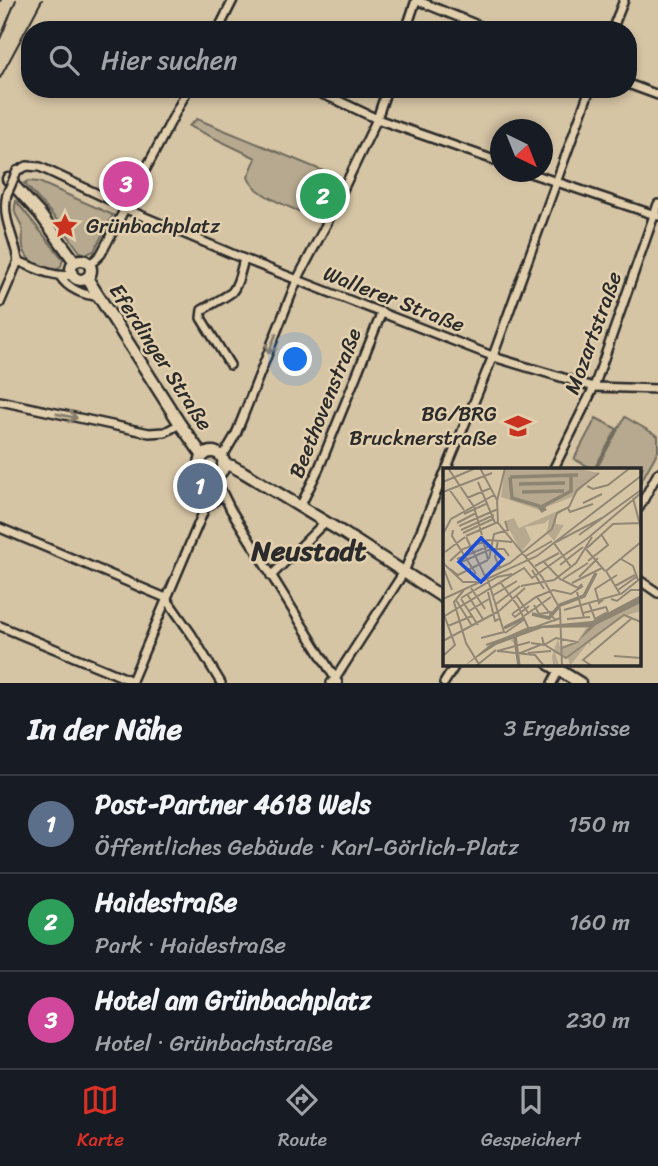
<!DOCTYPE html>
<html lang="de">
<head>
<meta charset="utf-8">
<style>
  body { margin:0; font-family:Sriracha,sans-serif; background:#242831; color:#f1f3f6 }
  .compass { position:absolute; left:490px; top:119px; width:63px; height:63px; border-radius:50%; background:#171b24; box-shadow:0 4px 10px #0003; rotate:137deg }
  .you { position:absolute; left:296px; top:360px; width:24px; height:24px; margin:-18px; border:5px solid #fff; border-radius:50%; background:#1a73e8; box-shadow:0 0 0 10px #1a73e833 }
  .badge { display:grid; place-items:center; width:46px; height:46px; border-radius:50%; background:#d93025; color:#fff; font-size:23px; font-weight:700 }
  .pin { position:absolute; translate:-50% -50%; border:4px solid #fff; box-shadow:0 2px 7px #0006 }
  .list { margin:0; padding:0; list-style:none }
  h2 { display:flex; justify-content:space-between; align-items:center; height:91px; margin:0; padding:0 28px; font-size:30px }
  h2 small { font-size:23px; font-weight:400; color:#9ea1a6 }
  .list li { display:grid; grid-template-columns:46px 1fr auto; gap:21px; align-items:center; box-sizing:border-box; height:98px; padding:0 28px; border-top:2px solid #363941 }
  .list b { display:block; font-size:26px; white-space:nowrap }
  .list p { margin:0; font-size:23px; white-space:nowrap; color:#9ea1a6 }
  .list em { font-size:23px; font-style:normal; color:#9ea1a6 }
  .icon { flex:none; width:38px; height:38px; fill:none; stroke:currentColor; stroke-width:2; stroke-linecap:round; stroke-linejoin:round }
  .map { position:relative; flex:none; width:658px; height:683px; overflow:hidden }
  .search { position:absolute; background:#171b24; box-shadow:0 4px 10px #0003; left:21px; right:21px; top:21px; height:77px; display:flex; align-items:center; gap:18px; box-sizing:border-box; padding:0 24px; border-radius:28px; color:#9ea1a6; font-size:26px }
  .sheet { height:385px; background:#171b24 }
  nav { display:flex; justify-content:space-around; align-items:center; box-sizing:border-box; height:98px; border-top:2px solid #363941; background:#171b24; font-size:19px; color:#9ea1a6 }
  nav a { display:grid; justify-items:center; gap:4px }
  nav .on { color:#d93025 }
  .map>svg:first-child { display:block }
  .green { fill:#b6a98f; stroke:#706a5d; stroke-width:2 }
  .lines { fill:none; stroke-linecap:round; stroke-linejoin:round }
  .minor-casing { stroke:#2b2b2b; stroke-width:12 }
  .major-casing { stroke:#2b2b2b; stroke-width:15 }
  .minor { stroke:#e1cfad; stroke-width:7 }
  .major { stroke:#e1cfad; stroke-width:10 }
  .rail { stroke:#2b2b2b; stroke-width:2 }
  .minor-bridge-casing { stroke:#2b2b2b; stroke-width:12; stroke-linecap:butt }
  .minor-bridge { stroke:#e1cfad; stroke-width:7 }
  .oneway { stroke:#867d6c }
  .labels { text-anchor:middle; stroke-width:5; stroke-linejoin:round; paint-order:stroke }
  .poi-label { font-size:21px; fill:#2b2b2b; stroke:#e1cfad; text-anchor:start }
  .street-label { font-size:21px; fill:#2b2b2b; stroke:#e1cfad }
  .district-label { font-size:28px; font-weight:bold; fill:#2b2b2b; stroke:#e1cfad }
  .inset-river { fill:none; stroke:#8d8471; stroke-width:3.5 }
  .inset-road { fill:none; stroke:#928774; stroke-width:2 }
  .view { fill:#1d4ed8; fill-opacity:0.15; stroke:#1d4ed8; stroke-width:3.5 }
  .inset-edge { fill:none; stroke:#2b2b2b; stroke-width:3.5 }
</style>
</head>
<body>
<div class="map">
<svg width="658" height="683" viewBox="0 0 658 683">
  <rect width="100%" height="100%" fill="#d6c5a5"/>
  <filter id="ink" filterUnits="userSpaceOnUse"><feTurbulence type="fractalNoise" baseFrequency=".0143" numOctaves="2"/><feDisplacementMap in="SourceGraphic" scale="14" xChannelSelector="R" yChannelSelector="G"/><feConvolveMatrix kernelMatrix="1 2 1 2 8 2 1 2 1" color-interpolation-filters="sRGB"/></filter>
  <g filter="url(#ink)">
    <!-- green -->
    <g class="green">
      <path d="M197,119L343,179L322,221C303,212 254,197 248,177L256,158L189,126Z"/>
      <polygon points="28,181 39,182 113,215 94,251 87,254 80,252 56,219 24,183"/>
      <path d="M16,201L63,259L61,266L56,271C43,268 29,265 24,250C21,244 24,235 22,228C18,214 12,217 16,201Z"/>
      <polygon points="625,417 658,436 658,451 639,485 639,475 643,466 639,472 639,470 596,469"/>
      <polygon points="596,418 617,429 594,469 593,469 574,459"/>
    </g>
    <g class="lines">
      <!-- minor casing -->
      <g class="minor-casing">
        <g id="minor">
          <polyline points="416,0 490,30"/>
          <polyline points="218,30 233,0"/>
          <polyline points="406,30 416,0"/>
          <polyline points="612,30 624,0"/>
          <polyline points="628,84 658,95"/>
          <polyline points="309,89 339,101 377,119 500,162"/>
          <polyline points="17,171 27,166 40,167 119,204 126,209 244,259 500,359 594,387 658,389"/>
          <polyline points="527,172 658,216"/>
          <path d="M7,194C1,218 15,238 18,261"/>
          <path d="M18,261C35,268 53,278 72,275"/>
          <polyline points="89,264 95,260 101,254 188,89"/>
          <path d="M60,276C67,288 84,296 98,296"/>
          <polyline points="0,303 18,261"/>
          <path d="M230,365L201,318L202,310C208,306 229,295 232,292C239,284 241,269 244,259"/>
          <polyline points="0,401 149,433 165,432 180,424"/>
          <polyline points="220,456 226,451 236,434 297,280 327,223 377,119 387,89"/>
          <polyline points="446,470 493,356 590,89"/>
          <polyline points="553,470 594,387 658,204"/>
          <polyline points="214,476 231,510 338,683"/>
          <polyline points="300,507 319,468 382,312"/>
          <polyline points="639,508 658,473"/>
          <polyline points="0,528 166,598 192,635 221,683"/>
          <polyline points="271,576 325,522"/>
          <polyline points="639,580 658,593"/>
          <polyline points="0,626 132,681"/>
          <polyline points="131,683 205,508 223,495"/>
          <polyline points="331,683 335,679 404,572 444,474"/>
          <polyline points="444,683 456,664"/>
          <polyline points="552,683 562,664"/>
        </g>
      </g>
      <!-- major casing -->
      <g class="major-casing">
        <g id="major">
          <polyline points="8,179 40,214 75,262"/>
          <circle cx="81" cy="270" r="10"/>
          <polyline points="87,278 180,424 203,456"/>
          <circle cx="212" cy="464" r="12"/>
          <polyline points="223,464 232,466 243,472 345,534 444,598"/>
          <polyline points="549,664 580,683"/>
        </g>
      </g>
      <!-- minor -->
      <use href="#minor" class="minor"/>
      <!-- major -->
      <use href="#major" class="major"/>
      <!-- rail -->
      <g class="rail">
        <polyline points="0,1 1,0"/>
        <polyline points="0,39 16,0"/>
        <polyline points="0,78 42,0"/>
      </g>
      <!-- minor-bridge casing -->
      <g class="minor-bridge-casing">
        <polyline id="minor-bridge" points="7,194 17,171"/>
      </g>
      <!-- minor-bridge -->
      <use href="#minor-bridge" class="minor-bridge"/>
    </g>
    <!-- one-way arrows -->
    <defs><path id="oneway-shaft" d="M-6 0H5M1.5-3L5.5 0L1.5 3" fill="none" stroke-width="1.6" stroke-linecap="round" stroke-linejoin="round" transform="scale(1.75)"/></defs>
    <g class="oneway">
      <use href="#oneway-shaft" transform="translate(272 344) rotate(112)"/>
      <use href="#oneway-shaft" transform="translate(67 416) rotate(12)"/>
    </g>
  </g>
  <!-- icons -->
  <defs>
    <g id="sight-bare" transform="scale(2.1)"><path d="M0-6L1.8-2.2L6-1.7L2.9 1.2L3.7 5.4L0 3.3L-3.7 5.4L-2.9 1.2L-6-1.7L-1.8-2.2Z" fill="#c8321e" stroke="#e1cfad" stroke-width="2.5" paint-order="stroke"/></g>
    <g id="school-bare" transform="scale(2.1)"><path d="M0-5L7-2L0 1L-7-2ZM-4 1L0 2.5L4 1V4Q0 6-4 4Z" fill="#c8321e" stroke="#e1cfad" stroke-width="2.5" paint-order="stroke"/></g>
  </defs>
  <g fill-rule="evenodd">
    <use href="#sight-bare" x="65" y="226"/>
    <use href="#school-bare" x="518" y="426"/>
  </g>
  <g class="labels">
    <!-- poi labels -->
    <g class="poi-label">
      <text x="86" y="233">Grünbachplatz</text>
      <text x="497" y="421" text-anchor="end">BG/BRG<tspan x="497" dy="24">Brucknerstraße</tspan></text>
    </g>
    <!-- street labels -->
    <g class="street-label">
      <text transform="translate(394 299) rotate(21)" y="7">Wallerer Straße</text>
      <text transform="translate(593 333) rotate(-70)" y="7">Mozartstraße</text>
      <text transform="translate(161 357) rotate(57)" y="7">Eferdinger Straße</text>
      <text transform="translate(325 403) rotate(-68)" y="7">Beethovenstraße</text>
    </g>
    <!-- district labels -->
    <g class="district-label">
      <text x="309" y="560">Neustadt</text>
    </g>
  </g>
  <!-- overview -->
  <g transform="translate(443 468)">
    <rect width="198" height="198" fill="#d6c5a5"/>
    <path d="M62,0H132L156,5L129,29L96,42L58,29ZM126,38L113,48V56L121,57L111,73L104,65L106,51L102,55L82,59L88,72L78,84L62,53L71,50L76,60ZM198,135V143L178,149L147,174L148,178L145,175L127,198L125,190L112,185L116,197L110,196L109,188L115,171L117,179L134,174L143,160L103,159L72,170V176L67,172L99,160L116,158L144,159L153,157Z" fill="#b6a98f"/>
    <path d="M198,127V135L153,157L135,173L146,159L99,160L53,177L21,198L49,175L85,159L149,153Z" fill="#8d8471"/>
    <path class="inset-river" d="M67,9L69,30L96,38L100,44M67,9L135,7M76,16L122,15M79,24L121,23M102,43L100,38L128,23V8M89,146L106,150L117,137L141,128L153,105M61,160L81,150M72,169L76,198"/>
    <path class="inset-road" d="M5,0L31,39L39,67M37,0L54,32L55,55L99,109L117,141L119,198M0,14L33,0M35,14L52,55M144,18L150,21L165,17L187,0M6,21L21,42M0,24L49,5M24,30L48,20M190,30L198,61M54,33L62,0M140,35L159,26M125,40L127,44L150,36M21,46L45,35M14,55L33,45M16,58L55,41M10,62L9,68L33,106M18,62L51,47M20,65L50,51M0,66L8,51L51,27M136,67L198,22M23,68L55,54M39,68L45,92M23,69L42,108L46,105M55,72L52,89L57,100M142,80L162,103M144,80L170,56L196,55M2,84L22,69M83,88L109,73M14,91L49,77M46,91L51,66L65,62L62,53M178,91L190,98L195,112M7,93L20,81L45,72L69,74M100,93L117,111L135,120L139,116M145,93L165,77L158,66M0,95L20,114H34M16,95L48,81H61L66,88M117,97L140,79M92,98L116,85M0,99L9,122M128,99L111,75L159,50M7,101L15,107L45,92M89,102L101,121M46,105L67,95L109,61L114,45L126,39L134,22L156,5M136,109L155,90M120,111L145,95M57,114L75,138M129,115L159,100M78,118L111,112L133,95L149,69M172,118L192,107M28,120L42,141M152,120L156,135L162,130M152,121L174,107M21,122L11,134L23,175L37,198M175,122L193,109M45,124L52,153L56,151M134,124L141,150M24,126L40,151M178,126L198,110M73,127L86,146M49,128L74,113M93,128L113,153M18,130L54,109L69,106M0,131L94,88L198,8M18,131L35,157M168,131L174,133L188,122H198M13,132L29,158M146,135L152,151L165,144M53,136L77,118M91,137L96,146L109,144M75,138L85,159M121,142L177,126L163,103L198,74M26,143L46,131M56,143L82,120M0,144L12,177L0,188M140,145L163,139L165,144M69,146L93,129L110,122L128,126L140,118M69,146L72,149L86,138M81,148L108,129M0,149L81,100L89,110L145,70L198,25M124,151L147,149M5,158L29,148M62,165L82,151M99,169L101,177L113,170L134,174L119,180M38,170L61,164L45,112M0,173L56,143M88,175L102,177L123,190L181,147L198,154M43,177L117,150M54,183L92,187L101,198M54,183L87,174M85,185L108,183M75,186L97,177M171,188L198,190M33,198L53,182M149,198L140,192L188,151"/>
    <path class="view" d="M38,70L60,91L38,114L16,94Z"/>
    <rect width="198" height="198" class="inset-edge"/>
  </g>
</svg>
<svg class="compass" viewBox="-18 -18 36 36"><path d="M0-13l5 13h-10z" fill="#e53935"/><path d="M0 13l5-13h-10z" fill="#9ea1a6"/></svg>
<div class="you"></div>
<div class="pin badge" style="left:200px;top:486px;background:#5c6f8a">1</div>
<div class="pin badge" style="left:323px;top:196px;background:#2e9e5b">2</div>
<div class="pin badge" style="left:126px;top:184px;background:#d1479c">3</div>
<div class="search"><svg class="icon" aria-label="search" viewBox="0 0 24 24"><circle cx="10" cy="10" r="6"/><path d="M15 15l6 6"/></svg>Hier suchen</div>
</div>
<section class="sheet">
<h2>In der Nähe<small>3 Ergebnisse</small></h2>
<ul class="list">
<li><span class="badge" style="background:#5c6f8a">1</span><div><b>Post-Partner 4618 Wels</b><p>Öffentliches Gebäude · Karl-Görlich-Platz</p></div><em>150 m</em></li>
<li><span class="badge" style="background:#2e9e5b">2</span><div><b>Haidestraße</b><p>Park · Haidestraße</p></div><em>160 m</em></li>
<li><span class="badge" style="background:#d1479c">3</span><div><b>Hotel am Grünbachplatz</b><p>Hotel · Grünbachstraße</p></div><em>230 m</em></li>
</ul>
</section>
<nav>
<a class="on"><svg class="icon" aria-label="map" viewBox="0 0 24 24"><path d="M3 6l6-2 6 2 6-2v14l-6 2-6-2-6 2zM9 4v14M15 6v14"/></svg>Karte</a>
<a><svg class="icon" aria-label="directions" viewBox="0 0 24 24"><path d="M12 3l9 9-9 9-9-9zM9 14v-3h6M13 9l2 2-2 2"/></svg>Route</a>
<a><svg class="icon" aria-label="saved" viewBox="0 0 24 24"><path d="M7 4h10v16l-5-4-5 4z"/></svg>Gespeichert</a>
</nav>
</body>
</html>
